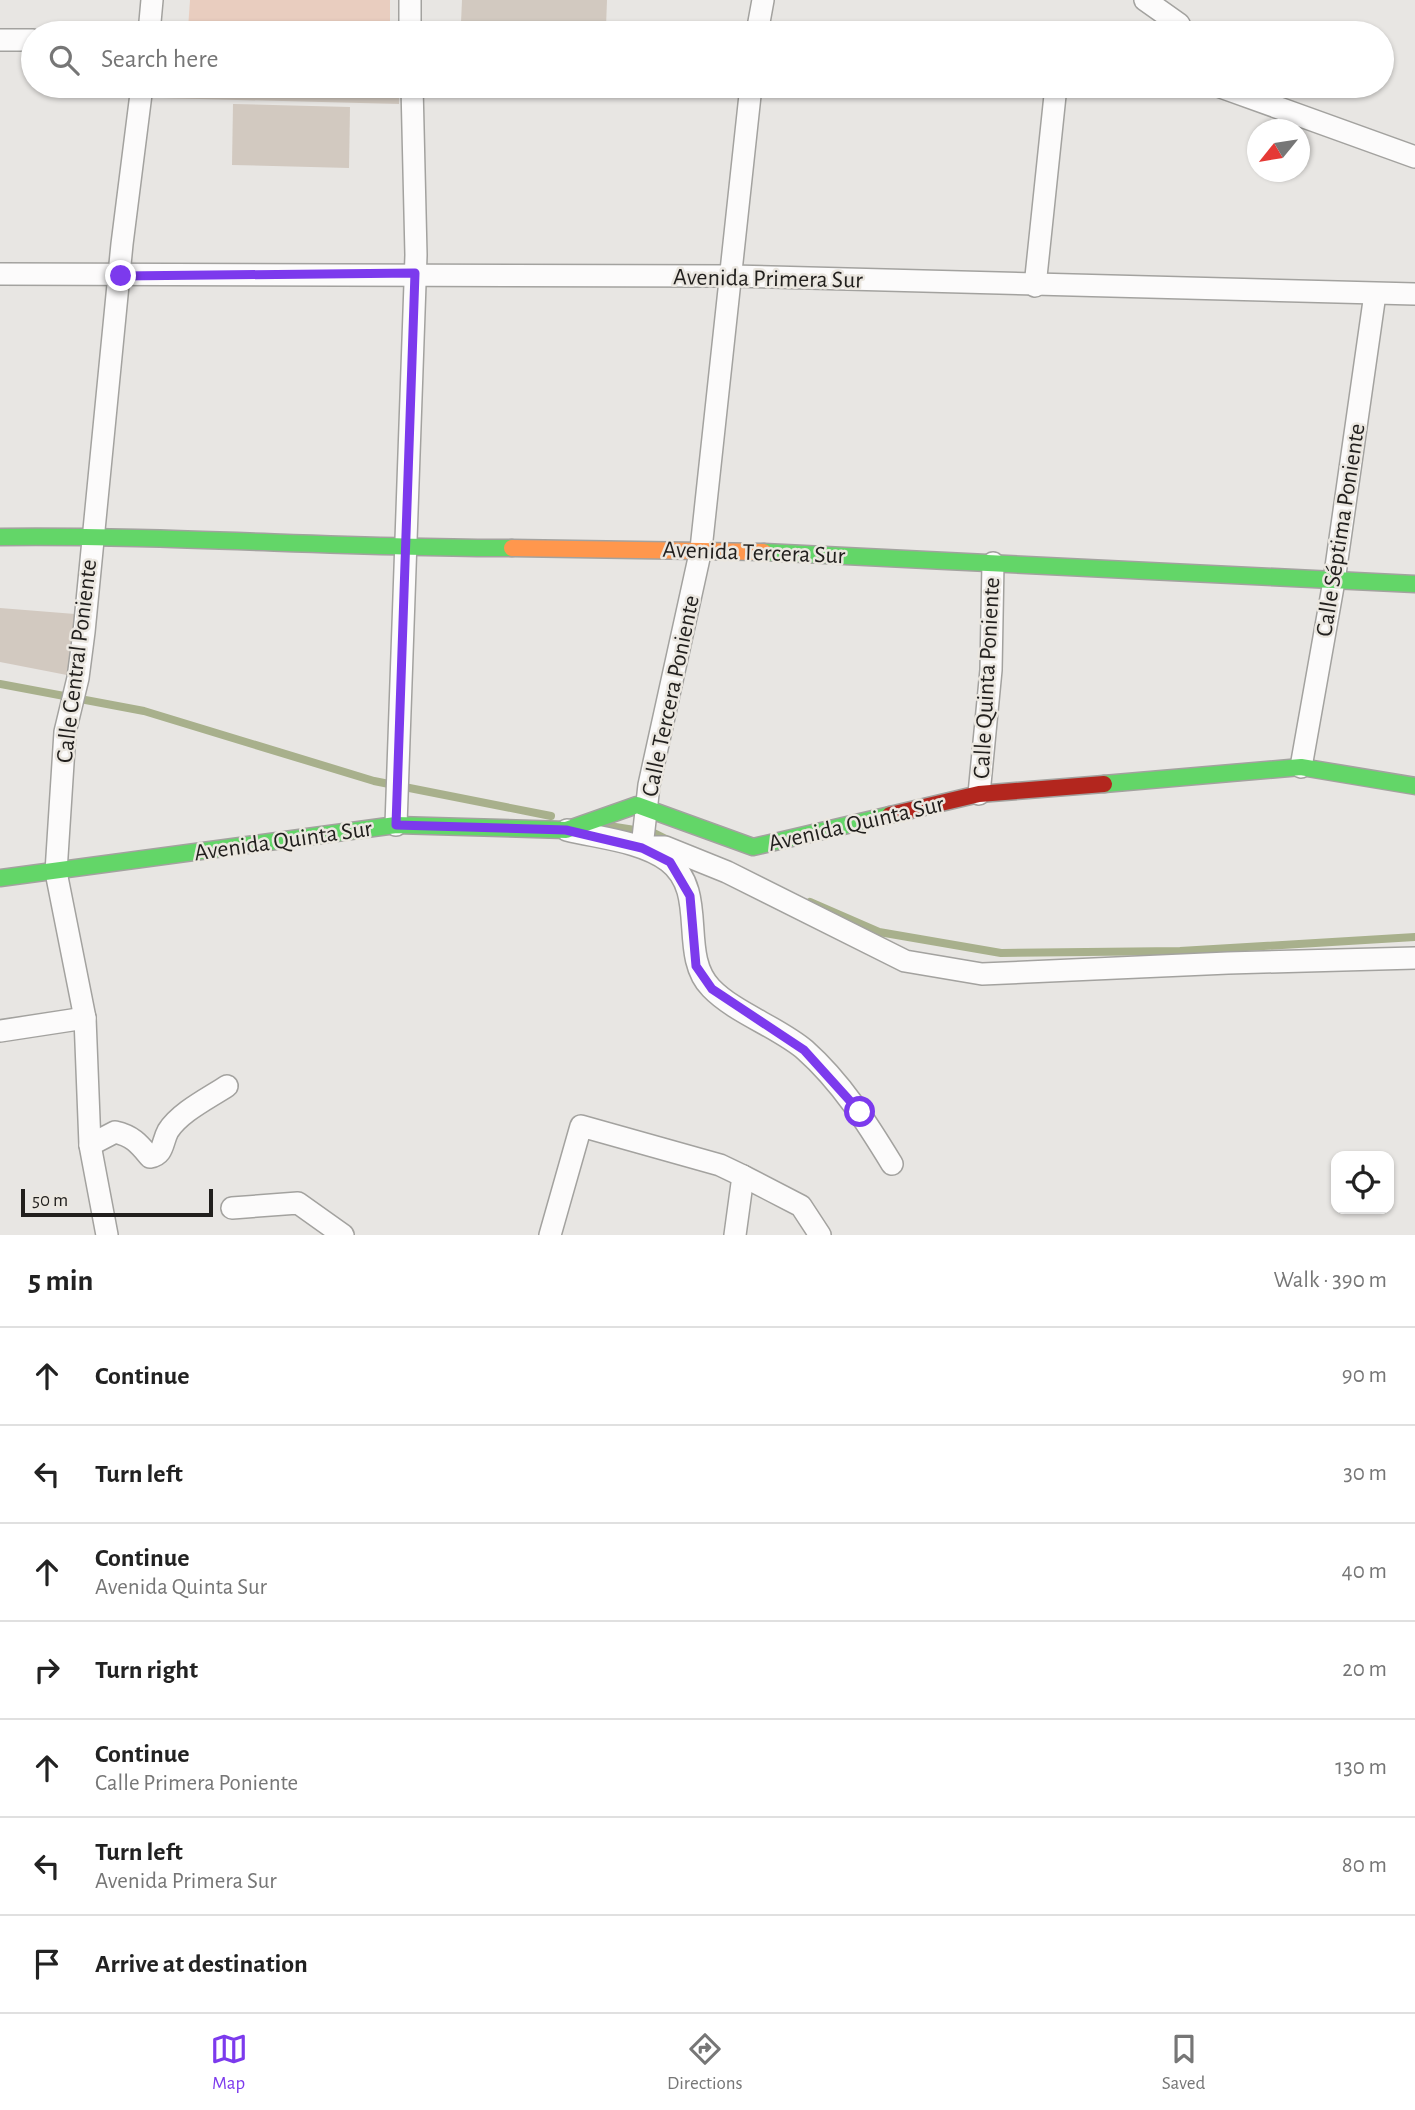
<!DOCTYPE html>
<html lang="en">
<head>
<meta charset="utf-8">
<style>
  body { margin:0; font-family:"Alegreya Sans",sans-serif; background:#f6f6f6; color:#222 }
  .controls { position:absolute; right:21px; bottom:21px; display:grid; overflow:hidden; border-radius:14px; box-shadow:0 2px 5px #0004 }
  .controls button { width:63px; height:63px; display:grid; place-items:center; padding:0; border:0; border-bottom:2px solid #e0e0e0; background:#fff; color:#222; font:35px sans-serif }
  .compass { position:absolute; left:1247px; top:119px; width:63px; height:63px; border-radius:50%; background:#fff; box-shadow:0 2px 5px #0004; rotate:240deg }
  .scale { position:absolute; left:21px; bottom:18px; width:192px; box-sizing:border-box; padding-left:7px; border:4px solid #211f1d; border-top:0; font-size:19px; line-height:24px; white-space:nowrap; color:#211f1d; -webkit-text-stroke:5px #ebe7e0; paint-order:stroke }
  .stop { position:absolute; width:21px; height:21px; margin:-16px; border:5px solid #7c3aed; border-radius:50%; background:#fff }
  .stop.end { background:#7c3aed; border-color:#fff; box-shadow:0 2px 7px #0008 }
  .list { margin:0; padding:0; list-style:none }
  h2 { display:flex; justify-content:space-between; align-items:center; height:91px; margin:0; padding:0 28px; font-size:30px }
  h2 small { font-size:23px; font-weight:400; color:#767676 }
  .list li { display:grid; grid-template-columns:46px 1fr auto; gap:21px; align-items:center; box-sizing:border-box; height:98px; padding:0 28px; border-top:2px solid #e0e0e0 }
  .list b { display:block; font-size:26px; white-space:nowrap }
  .list p { margin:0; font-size:23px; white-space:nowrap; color:#767676 }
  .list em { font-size:23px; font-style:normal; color:#767676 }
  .icon { flex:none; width:38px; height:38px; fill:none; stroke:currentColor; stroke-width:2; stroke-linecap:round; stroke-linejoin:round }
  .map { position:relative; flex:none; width:1415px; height:1235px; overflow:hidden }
  .search { position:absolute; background:#fff; box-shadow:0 2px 5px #0004; left:21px; right:21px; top:21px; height:77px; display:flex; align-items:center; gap:18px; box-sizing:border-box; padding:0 24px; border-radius:38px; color:#767676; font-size:26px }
  .sheet { height:777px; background:#fff }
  nav { display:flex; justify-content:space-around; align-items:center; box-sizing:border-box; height:98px; border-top:2px solid #e0e0e0; background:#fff; font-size:19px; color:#767676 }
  nav a { display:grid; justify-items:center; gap:4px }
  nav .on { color:#7c3aed }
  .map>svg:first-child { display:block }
  .green { fill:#e9cdbf }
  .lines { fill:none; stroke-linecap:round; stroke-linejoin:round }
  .stream { stroke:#a8b08c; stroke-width:8 }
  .building { fill:#d2c9c0 }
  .street-casing { stroke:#a3a29f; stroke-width:24 }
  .fast-casing { stroke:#a3a29f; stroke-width:19 }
  .slow-casing { stroke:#a3a29f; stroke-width:19 }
  .jam-casing { stroke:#a3a29f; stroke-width:19 }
  .street { stroke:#fcfbfb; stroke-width:21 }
  .fast { stroke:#63d668; stroke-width:16 }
  .slow { stroke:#ff974d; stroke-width:16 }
  .jam { stroke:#b3261e; stroke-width:16 }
  .route { stroke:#7c3aed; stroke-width:9 }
  .labels { text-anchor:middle; stroke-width:5; stroke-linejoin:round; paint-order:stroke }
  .street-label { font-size:24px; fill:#211f1d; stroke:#ebe7e0 }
</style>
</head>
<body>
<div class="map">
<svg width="1415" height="1235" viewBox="0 0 1415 1235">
  <rect width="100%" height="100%" fill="#e8e6e3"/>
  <!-- green -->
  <polygon class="green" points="190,0 390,0 390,33 188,29"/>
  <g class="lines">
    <!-- stream -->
    <g class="stream">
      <polyline points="0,684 144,711 374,781 551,816"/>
      <polyline points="609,826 654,833 670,841"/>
      <polyline points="810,902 879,932 1001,953 1180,951 1415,937"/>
    </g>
  </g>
  <!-- building -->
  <g class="building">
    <polygon points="462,0 607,0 606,27 461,23"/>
    <polygon points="162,86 399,86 399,104 162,98"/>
    <polygon points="233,104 350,107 349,168 232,165"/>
    <polygon points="0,608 75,614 72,676 0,662"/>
  </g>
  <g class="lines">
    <!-- street casing -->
    <g class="street-casing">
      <g id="street">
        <polyline points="410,0 410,33"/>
        <polyline points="1145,0 1179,24 1183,33"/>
        <polyline points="149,33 152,0"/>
        <polyline points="757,33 763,0"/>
        <polyline points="0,40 33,40"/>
        <polyline points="751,86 701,549 649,785 642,847 665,847 727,872 905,961 982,974 1228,963 1415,958"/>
        <polyline points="1218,86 1415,157"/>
        <polyline points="0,274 731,276 1415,294"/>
        <polyline points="1035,286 1056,86"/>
        <polyline points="1301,767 1334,581 1375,294"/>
        <polyline points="979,794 991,670 993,563"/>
        <polyline points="396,825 416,255 412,86"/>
        <path d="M567,830C599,838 641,841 668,861C709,892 678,954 711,988C735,1013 778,1027 805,1050C841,1082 867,1123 892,1164"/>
        <polyline points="0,1031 85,1018"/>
        <path d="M90,1145L115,1132C133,1136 139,1144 150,1157C164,1155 162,1142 168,1131C180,1112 209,1098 227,1086"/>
        <polyline points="743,1176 801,1206 820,1235"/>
        <polyline points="232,1208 298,1203 343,1235"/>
        <polyline points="107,1235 90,1145 85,1018 56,872 65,732 78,678 84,632 122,244 142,86"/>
        <polyline points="550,1235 581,1126 720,1165 743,1176 735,1235"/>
      </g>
    </g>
    <!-- fast casing -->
    <g class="fast-casing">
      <g id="fast">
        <path d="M0,537C171,535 341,548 512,548"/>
        <polyline points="764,552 1415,584"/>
        <polyline points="1104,784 1301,767 1415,786"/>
        <polyline points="0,878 396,825 566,830 637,805 753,847 890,815"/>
      </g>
    </g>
    <!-- slow casing -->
    <g class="slow-casing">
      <polyline id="slow" points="512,548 764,552"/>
    </g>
    <!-- jam casing -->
    <g class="jam-casing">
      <polyline id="jam" points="890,815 979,794 1104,784"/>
    </g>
    <!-- street -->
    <use href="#street" class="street"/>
    <!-- fast -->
    <use href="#fast" class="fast"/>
    <!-- slow -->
    <use href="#slow" class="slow"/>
    <!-- jam -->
    <use href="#jam" class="jam"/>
  </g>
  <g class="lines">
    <!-- route -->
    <polyline class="route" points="121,276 415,273 396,825 566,830 642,848 670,862 690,896 696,966 712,989 804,1050 860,1112"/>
  </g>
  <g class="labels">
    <!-- street labels -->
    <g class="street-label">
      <text transform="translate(768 278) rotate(1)" y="8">Avenida Primera Sur</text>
      <text transform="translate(1340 530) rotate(-81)" y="8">Calle Séptima Poniente</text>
      <text transform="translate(754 552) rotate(2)" y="8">Avenida Tercera Sur</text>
      <text transform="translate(76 661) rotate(-83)" y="8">Calle Central Poniente</text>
      <text transform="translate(986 678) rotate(-87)" y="8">Calle Quinta Poniente</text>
      <text transform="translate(670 696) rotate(-78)" y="8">Calle Tercera Poniente</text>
      <text transform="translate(856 823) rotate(-13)" y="8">Avenida Quinta Sur</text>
      <text transform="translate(283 840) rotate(-8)" y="8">Avenida Quinta Sur</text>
    </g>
  </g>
</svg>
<div class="controls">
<button><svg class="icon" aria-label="locate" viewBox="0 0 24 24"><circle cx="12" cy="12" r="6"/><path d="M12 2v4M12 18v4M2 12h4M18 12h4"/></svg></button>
</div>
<svg class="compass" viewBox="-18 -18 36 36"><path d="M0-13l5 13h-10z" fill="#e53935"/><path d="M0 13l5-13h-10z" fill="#767676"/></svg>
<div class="scale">50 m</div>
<div class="stop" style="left:860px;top:1112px"></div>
<div class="stop end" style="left:121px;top:276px"></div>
<div class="search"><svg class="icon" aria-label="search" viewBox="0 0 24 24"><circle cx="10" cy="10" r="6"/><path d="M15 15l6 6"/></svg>Search here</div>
</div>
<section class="sheet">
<h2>5 min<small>Walk · 390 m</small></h2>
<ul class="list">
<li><svg class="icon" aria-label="ahead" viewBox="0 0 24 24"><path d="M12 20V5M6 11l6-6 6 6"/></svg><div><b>Continue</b></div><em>90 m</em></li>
<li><svg class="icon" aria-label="left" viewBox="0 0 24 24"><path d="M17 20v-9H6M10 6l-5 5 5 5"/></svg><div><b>Turn left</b></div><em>30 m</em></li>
<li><svg class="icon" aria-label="ahead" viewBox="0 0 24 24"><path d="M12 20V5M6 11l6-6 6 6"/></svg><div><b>Continue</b><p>Avenida Quinta Sur</p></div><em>40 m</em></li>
<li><svg class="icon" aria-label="right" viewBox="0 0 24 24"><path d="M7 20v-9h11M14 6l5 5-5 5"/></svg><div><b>Turn right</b></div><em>20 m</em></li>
<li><svg class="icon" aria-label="ahead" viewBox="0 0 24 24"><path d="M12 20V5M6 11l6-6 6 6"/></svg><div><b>Continue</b><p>Calle Primera Poniente</p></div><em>130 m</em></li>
<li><svg class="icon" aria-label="left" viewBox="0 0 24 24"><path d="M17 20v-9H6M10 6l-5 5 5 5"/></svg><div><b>Turn left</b><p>Avenida Primera Sur</p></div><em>80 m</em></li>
<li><svg class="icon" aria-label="arrive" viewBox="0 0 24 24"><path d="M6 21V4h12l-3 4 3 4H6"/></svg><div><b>Arrive at destination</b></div></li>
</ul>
</section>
<nav>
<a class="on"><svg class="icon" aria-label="map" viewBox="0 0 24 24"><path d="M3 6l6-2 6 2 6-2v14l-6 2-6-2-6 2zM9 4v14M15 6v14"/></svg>Map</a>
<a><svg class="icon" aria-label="directions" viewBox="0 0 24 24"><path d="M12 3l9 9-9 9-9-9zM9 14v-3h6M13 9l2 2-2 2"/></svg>Directions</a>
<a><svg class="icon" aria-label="saved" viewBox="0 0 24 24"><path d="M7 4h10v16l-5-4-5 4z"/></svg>Saved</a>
</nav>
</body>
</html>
